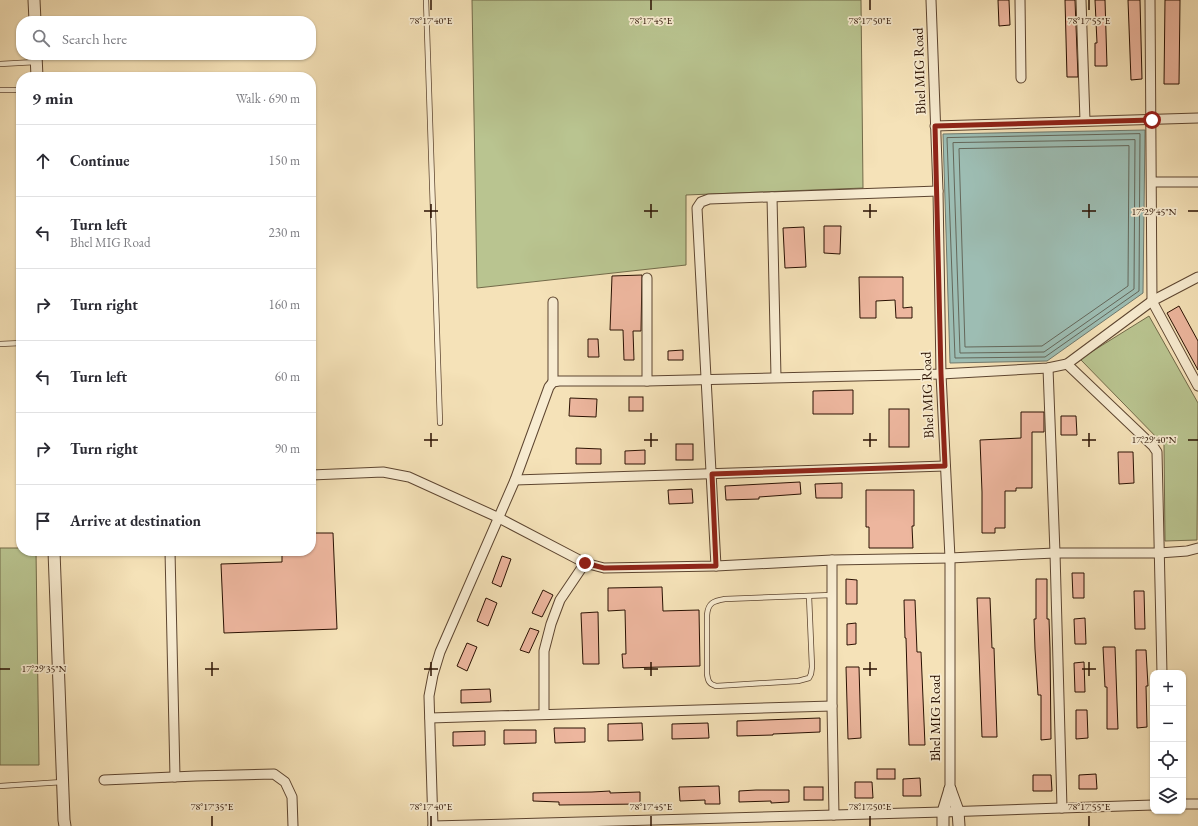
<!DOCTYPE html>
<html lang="en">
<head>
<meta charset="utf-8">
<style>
  body { margin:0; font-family:"EB Garamond",serif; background:#f7f7f7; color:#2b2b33 }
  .controls { position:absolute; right:12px; bottom:12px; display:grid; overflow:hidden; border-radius:8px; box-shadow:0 1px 3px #0004 }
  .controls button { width:36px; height:36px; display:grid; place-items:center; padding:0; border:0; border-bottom:1px solid #e1e1e2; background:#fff; color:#2b2b33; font:20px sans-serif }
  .stop { position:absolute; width:12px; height:12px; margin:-9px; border:3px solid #8f2418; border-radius:50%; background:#fff }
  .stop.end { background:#8f2418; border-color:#fff; box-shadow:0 1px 4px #0008 }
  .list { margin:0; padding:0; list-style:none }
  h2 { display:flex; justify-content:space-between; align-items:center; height:52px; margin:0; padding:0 16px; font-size:17px }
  h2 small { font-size:13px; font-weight:400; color:#7c7c81 }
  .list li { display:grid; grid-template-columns:26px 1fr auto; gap:12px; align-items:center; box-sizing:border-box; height:72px; padding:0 16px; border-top:1px solid #e1e1e2 }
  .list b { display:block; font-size:15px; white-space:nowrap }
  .list p { margin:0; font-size:13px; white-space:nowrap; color:#7c7c81 }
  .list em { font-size:13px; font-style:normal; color:#7c7c81 }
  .icon { flex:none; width:22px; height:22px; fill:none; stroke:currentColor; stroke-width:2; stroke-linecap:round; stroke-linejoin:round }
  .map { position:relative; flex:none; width:1198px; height:826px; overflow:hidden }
  .search { position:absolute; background:#fff; box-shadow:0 1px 3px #0004; left:16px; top:16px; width:300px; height:44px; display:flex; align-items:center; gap:10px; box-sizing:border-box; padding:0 14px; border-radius:16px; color:#7c7c81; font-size:15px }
  .panel { position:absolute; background:#fff; box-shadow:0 1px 3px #0004; left:16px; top:72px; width:300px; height:484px; border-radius:16px }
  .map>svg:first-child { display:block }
  .green { fill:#b9c490; stroke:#726a49 }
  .water { fill:#9dbdb3; stroke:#6f786c }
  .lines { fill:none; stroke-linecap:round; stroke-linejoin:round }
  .shore { stroke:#64675a; stroke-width:1 }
  .building { fill:#edb69e; stroke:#2a1102 }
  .service-casing { stroke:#5d4530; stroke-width:6 }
  .minor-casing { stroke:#5d4530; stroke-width:11 }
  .tertiary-casing { stroke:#5d4530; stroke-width:13 }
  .service { stroke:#f8ecd1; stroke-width:4.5 }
  .minor { stroke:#f8ecd1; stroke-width:9 }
  .tertiary { stroke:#f8ecd1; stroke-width:11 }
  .route { stroke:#8f2418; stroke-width:5 }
  .ticks { fill:none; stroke:#2a1102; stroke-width:1.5 }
  .labels { text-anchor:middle; stroke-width:3.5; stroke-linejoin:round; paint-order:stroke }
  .street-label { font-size:14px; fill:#2a1102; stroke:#f8ecd1 }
  .ticks-label { font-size:10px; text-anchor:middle; fill:#2a1102; stroke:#f8ecd1; stroke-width:3.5; stroke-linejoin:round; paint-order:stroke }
</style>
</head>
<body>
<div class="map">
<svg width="1198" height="826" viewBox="0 0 1198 826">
  <rect width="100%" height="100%" fill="#f5e2b8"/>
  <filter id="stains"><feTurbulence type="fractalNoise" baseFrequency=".005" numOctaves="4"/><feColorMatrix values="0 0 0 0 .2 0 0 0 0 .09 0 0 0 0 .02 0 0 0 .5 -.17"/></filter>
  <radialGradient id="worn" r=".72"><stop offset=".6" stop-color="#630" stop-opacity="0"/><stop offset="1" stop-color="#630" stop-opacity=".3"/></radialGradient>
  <!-- green -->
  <g class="green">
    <polygon points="472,0 861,0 863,188 686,195 686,265 477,288"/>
    <polygon points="1149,316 1198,403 1197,540 1165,541 1164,445 1080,359"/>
    <polygon points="0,548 21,548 21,551 36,551 39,765 0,765"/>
  </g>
  <!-- water -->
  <polygon class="water" points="1145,130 1143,293 1047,361 950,363 943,134"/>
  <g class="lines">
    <!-- shore -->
    <g class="shore">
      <polygon points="1140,134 1139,291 1045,357 955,358 947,138"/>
      <polygon points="1135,140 1134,289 1044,352 960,353 953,143"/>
      <polygon points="1129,146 1128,286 1042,346 965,347 959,149"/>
    </g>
  </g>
  <!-- building -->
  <g class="building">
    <polygon points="998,0 1009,0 1010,25 999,26"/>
    <polygon points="1065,0 1075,0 1078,77 1067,77"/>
    <polygon points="1095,0 1105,0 1107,66 1095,66 1095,43 1097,43"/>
    <polygon points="1128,0 1140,0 1142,79 1131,80"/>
    <polygon points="1165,0 1180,0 1179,84 1164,84"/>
    <polygon points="824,226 841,226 840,254 824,253"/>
    <polygon points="804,227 806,267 785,268 783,228"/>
    <polygon points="642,275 641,331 633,331 634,360 624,360 623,330 610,330 612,276"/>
    <polygon points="859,277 903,277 903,308 912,307 912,318 896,318 895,300 876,301 876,318 860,318"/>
    <polygon points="1179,306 1198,341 1198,370 1167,313"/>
    <polygon points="588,339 598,339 599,357 588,357"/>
    <polygon points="683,350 683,360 668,360 668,351"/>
    <polygon points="853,390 853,414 813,414 813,391"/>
    <rect x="629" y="397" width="14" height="14"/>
    <polygon points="570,398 597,399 596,417 569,416"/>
    <rect x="889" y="409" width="20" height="38"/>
    <polygon points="1021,412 1044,412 1044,432 1032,432 1032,488 1016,488 1016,491 1005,491 1005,528 995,528 995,533 982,533 982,492 980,440 1021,438"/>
    <polygon points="1061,416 1076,416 1077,435 1061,435"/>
    <rect x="676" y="444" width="17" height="16"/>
    <polygon points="576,448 601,449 601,464 576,464"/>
    <polygon points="645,450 645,464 625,464 625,451"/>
    <polygon points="1118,452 1133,452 1134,483 1119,484"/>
    <polygon points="800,482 801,494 759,497 759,499 726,500 725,486"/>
    <polygon points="842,483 842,498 816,498 815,484"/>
    <polygon points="692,489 693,503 669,504 668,490"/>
    <polygon points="866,490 914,490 914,526 912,526 913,548 869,548 869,527 866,527"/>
    <polygon points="311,533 333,533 337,629 224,633 221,564 282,562 282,551 311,551"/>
    <polygon points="502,556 511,559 501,587 492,583"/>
    <polygon points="1072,573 1084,573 1084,598 1073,598"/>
    <polygon points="846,579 857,580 857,604 846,604"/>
    <polygon points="1036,579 1047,579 1047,619 1049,619 1050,648 1051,739 1041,740 1041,695 1038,695 1035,649 1034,619 1036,619"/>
    <polygon points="662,587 663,611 699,610 700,666 623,668 622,654 626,654 625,610 608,611 608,588"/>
    <polygon points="543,590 553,595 542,617 532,613"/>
    <polygon points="1134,591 1144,591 1145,629 1135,629"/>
    <polygon points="486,598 497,603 488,626 477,621"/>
    <polygon points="977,598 990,598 992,648 994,648 997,737 982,737"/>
    <polygon points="904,600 915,600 917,652 921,652 925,745 909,745 906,638 905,638"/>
    <polygon points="598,612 599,664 583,664 581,613"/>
    <polygon points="1085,618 1086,644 1075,644 1074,619"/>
    <polygon points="856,623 856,644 847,645 847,624"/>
    <polygon points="530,628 539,631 529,653 520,650"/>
    <polygon points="467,643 477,647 467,671 457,666"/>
    <polygon points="1103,647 1115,647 1118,729 1107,729 1107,687 1105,687"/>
    <polygon points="1136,650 1146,650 1148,686 1146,686 1147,727 1137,728"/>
    <polygon points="1084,662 1085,692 1075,692 1074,663"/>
    <polygon points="846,667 859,667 861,738 848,739"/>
    <polygon points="490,689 491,702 461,703 461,690"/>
    <polygon points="1076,710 1087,710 1088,738 1076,739"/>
    <polygon points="820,718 820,732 773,734 773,735 737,736 737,721"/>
    <polygon points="642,723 643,740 608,741 608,724"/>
    <polygon points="708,723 709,738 672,739 672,724"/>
    <polygon points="554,728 585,728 585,742 555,743"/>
    <polygon points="504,730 536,730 536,743 504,744"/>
    <polygon points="485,731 485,745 453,746 453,732"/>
    <rect x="877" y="769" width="18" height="10"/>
    <polygon points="1096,774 1097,789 1079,789 1079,775"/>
    <polygon points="1033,775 1051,775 1052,791 1033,791"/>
    <polygon points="920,778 921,796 903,796 903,779"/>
    <polygon points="855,782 872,782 873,798 855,798"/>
    <polygon points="719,786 720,804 705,804 705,800 680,801 679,787"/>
    <rect x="804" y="787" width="19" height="13"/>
    <polygon points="756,790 789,790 789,802 771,803 771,801 739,802 739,791"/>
    <polygon points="610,791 610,793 640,792 640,804 559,805 559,802 533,801 533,793 592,792"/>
  </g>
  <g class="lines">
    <!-- service casing -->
    <g class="service-casing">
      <g id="service">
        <polyline points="426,0 440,423"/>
        <polyline points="0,64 36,62"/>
        <polyline points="0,90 21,90"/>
        <polyline points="0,344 21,343"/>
        <path d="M809,596L812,667L811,674L809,678L798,681L716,686C709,684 708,681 707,674V615C708,603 713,601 725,599L832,595"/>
        <polyline points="0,786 63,782"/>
      </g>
    </g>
    <!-- minor casing -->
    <g class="minor-casing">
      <g id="minor">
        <polyline points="931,0 938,191 941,374 950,558 950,789"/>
        <polyline points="1020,0 1021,78"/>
        <polyline points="1081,0 1085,121"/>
        <polyline points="1150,0 1152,301 1198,386"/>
        <polyline points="935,126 1198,118"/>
        <polyline points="1152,182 1198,182"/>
        <polyline points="772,197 776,377"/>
        <polyline points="647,278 647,381"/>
        <polyline points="1067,364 1153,446 1157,452 1162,673"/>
        <polyline points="1048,368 1055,553 1062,808"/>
        <polyline points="553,382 553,302"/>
        <polyline points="311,475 383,472 409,477 497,517 585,563 604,568 716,566 832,560 950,558 1055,553 1159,553 1187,551 1198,548"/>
        <polyline points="515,480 945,466"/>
        <polyline points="170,551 175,777"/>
        <polyline points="832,560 832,706 834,815"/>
        <polyline points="716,566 697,208 701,202 709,199 938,191"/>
        <polyline points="544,714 544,651 551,624 560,600 585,563"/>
        <polyline points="430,718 832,706"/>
        <polyline points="104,780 196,776 274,774 285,782 292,797 293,826"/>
        <polyline points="1183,804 1198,804"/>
        <polyline points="433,826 429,696 433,675 440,652 515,480 549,387 553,382 559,381 647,381 941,374 1048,368 1067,364 1152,301 1198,277"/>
        <polyline points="433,826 943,812 1153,805"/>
      </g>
    </g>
    <!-- tertiary casing -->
    <g class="tertiary-casing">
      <g id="tertiary">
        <polyline points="34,0 35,21"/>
        <polyline points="36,55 37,77"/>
        <polyline points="54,551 64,820 65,826"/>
        <polyline points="950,789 958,811 959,826"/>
        <polyline points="943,826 943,812 950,789"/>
      </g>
    </g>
    <!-- service -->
    <use href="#service" class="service"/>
    <!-- minor -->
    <use href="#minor" class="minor"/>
    <!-- tertiary -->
    <use href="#tertiary" class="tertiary"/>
  </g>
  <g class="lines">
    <!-- route -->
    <polyline class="route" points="585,563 604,568 716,566 712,474 945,466 941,374 935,126 1152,120"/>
  </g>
  <!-- ticks -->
  <path class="ticks" d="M431,0V10M651,0V10M870,0V10M1089,0V10M431,204V218M651,204V218M870,204V218M1089,204V218M424,211H438M644,211H658M863,211H877M1082,211H1096M1188,211H1198M431,433V447M651,433V447M870,433V447M1089,433V447M424,440H438M644,440H658M863,440H877M1082,440H1096M1188,440H1198M212,662V676M431,662V676M651,662V676M870,662V676M1089,662V676M0,669H10M205,669H219M424,669H438M644,669H658M863,669H877M1082,669H1096M212,816V826M431,816V826M651,816V826M870,816V826M1089,816V826"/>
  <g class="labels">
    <!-- street labels -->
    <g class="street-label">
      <text transform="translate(919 71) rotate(-92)" y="5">Bhel MIG Road</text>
      <text transform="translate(927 395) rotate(-92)" y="5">Bhel MIG Road</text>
      <text transform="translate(935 718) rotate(-90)" y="5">Bhel MIG Road</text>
    </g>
  </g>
  <g class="ticks-label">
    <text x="431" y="24">78°17'40"E</text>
    <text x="651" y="24">78°17'45"E</text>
    <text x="870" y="24">78°17'50"E</text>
    <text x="1089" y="24">78°17'55"E</text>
    <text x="1154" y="215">17°29'45"N</text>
    <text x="1154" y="443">17°29'40"N</text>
    <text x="44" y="672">17°29'35"N</text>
    <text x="212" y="810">78°17'35"E</text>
    <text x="431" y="810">78°17'40"E</text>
    <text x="651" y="810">78°17'45"E</text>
    <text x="870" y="810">78°17'50"E</text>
    <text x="1089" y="810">78°17'55"E</text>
  </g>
  <rect width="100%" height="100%" filter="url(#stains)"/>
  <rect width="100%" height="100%" fill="url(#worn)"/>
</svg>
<div class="controls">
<button>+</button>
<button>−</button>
<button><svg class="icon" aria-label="locate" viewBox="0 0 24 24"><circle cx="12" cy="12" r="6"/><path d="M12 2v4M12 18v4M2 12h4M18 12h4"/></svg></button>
<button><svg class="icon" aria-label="layers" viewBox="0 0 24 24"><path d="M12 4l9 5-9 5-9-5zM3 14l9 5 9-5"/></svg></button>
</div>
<div class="stop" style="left:1152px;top:120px"></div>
<div class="stop end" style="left:585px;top:563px"></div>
<div class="search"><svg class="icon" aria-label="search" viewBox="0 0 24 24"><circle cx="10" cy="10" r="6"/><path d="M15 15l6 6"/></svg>Search here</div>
<section class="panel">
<h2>9 min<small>Walk · 690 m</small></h2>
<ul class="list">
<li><svg class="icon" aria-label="ahead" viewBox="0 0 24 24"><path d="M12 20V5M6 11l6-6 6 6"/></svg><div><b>Continue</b></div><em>150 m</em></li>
<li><svg class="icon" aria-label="left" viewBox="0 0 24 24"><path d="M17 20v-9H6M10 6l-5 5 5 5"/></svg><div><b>Turn left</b><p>Bhel MIG Road</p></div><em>230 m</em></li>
<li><svg class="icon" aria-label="right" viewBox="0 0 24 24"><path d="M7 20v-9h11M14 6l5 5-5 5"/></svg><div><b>Turn right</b></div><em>160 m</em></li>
<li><svg class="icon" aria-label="left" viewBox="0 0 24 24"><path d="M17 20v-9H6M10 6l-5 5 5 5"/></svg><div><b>Turn left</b></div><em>60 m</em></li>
<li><svg class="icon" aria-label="right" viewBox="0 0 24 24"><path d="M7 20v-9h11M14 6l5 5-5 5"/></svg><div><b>Turn right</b></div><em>90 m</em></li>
<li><svg class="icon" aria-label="arrive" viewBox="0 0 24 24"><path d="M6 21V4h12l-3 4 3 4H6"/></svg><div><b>Arrive at destination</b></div></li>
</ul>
</section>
</div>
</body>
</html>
